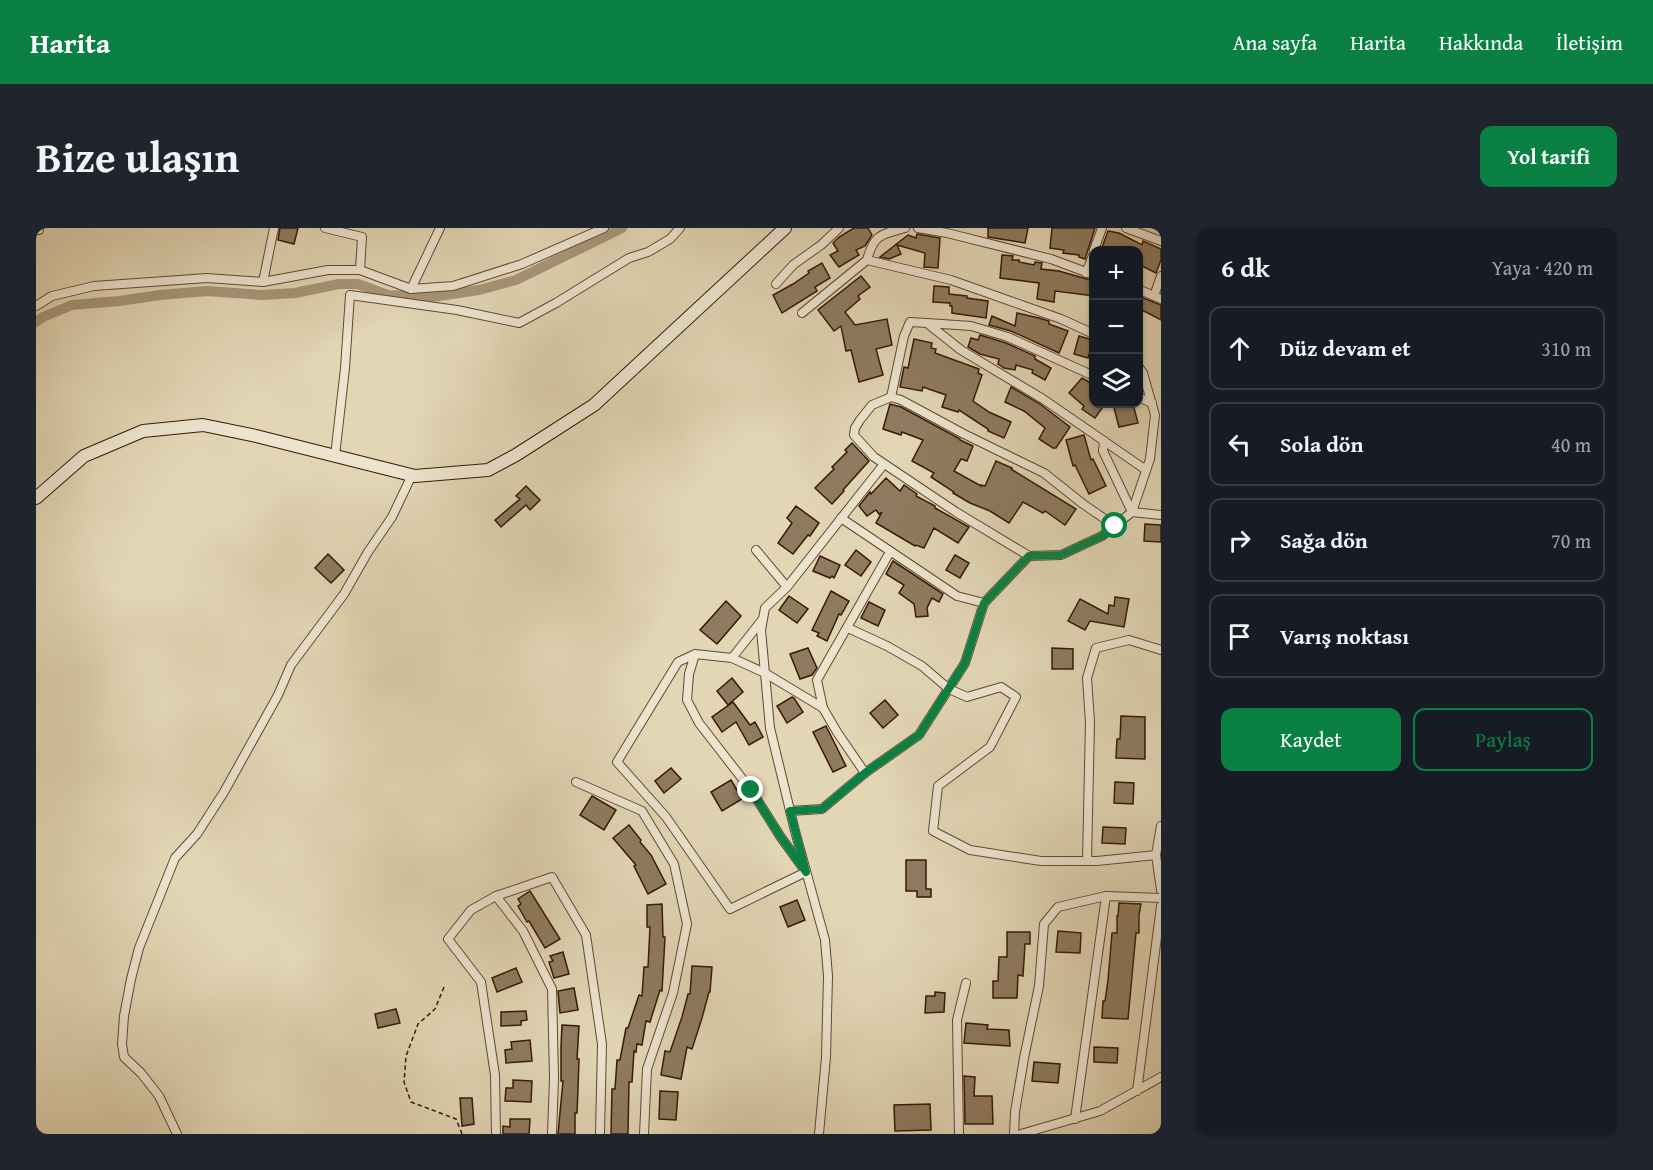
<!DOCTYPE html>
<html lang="tr">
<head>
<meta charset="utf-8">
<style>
  body { margin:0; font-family:"Gentium Book Plus",serif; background:#20242c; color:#f1f3f6 }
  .controls { position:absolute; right:18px; top:18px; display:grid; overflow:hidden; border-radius:12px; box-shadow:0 2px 4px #0004 }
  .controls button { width:54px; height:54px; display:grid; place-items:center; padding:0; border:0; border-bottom:2px solid #363941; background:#171b24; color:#f1f3f6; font:30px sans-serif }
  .stop { position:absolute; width:18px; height:18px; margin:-14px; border:4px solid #0b8043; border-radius:50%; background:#fff }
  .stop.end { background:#0b8043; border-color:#fff; box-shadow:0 2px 6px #0008 }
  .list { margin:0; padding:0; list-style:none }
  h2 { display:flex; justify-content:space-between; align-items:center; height:78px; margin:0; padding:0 24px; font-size:26px }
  h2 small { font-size:20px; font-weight:400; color:#9ea1a6 }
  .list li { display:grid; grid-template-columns:39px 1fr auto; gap:18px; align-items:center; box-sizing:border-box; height:84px; margin:0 12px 12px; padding:0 12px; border:2px solid #363941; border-radius:12px }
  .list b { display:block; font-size:22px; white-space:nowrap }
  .list em { font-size:20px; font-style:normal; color:#9ea1a6 }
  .actions { display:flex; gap:12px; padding:18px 24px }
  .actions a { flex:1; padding:14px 0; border:2px solid #0b8043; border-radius:12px; text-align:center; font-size:21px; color:#0b8043 }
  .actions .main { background:#0b8043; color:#fff }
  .icon { flex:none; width:33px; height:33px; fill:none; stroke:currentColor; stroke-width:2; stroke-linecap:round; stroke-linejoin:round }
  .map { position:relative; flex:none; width:1125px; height:906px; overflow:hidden; border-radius:12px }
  header { display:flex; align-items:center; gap:36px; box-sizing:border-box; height:84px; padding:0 30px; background:#0b8043; color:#fff }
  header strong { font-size:28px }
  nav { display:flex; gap:33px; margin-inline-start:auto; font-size:21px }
  .intro { display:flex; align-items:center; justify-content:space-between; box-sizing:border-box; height:144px; padding:0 36px }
  h1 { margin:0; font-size:42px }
  .button { padding:15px 27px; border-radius:12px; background:#0b8043; color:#fff; font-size:21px; font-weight:700 }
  main { display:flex; gap:36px; padding:0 36px }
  aside { flex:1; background:#171b24; border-radius:12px; box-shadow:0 2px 4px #0004 }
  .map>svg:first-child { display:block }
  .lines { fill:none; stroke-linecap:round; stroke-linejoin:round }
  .canal { stroke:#a89679; stroke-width:10 }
  .building { fill:#8f7b60; stroke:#361904; stroke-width:1.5 }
  .minor-casing { stroke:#614830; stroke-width:10 }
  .secondary-casing { stroke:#361904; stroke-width:14 }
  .path { stroke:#361904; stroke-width:1.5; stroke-dasharray:4.5 3; stroke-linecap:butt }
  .minor { stroke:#ece4cf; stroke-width:8 }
  .secondary { stroke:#ece4cf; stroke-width:12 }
  .route { stroke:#0b8043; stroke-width:8 }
</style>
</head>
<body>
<header>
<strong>Harita</strong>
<nav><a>Ana sayfa</a><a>Harita</a><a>Hakkında</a><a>İletişim</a></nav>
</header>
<div class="intro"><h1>Bize ulaşın</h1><a class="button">Yol tarifi</a></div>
<main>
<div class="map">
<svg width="1125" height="906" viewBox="0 0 1125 906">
  <rect width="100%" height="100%" fill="#e2d6b5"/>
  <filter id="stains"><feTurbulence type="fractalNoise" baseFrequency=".00333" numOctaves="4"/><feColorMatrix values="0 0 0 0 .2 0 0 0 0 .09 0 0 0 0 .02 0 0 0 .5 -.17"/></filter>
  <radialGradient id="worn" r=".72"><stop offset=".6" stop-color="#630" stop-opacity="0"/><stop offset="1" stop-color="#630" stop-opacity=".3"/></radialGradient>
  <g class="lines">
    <!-- canal -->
    <polyline class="canal" points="0,94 7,89 36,77 83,73 124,67 171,63 226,67 259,65 303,56 322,56 352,67 396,69 443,62 480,52 586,0"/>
  </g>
  <!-- building -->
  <g class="building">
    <polygon points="244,0 262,0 258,16 242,12"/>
    <polygon points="818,0 832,0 836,7 829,18 820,22 823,27 803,39 794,27 802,23 797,15 803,9"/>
    <polygon points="952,0 992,0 989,15 952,9"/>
    <polygon points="1016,0 1059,0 1049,31 1043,29 1043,27 1027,25 1028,22 1014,20"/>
    <polygon points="1072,3 1083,5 1106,17 1107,13 1125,21 1125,32 1120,45 1102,36 1102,22 1065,22"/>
    <polygon points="881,6 904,10 902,40 888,39 889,25 861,17 865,26 853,31 844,29 872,7 880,10"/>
    <polygon points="966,27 977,28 976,32 983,32 983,34 998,37 999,34 1006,35 1005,41 1023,43 1058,53 1058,68 1019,63 1018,74 1001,71 1003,55 964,50"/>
    <polygon points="786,35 794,50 779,59 781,63 746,85 737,67 757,56 773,45 772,43"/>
    <polygon points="825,48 834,59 822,68 824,71 809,84 819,97 851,91 856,117 840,121 847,147 823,154 815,122 810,123 805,98 798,103 782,82"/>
    <polygon points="898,58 913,59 913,66 931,68 931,70 952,73 950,90 916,85 916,78 914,78 914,75 897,74"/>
    <polygon points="1102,68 1125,77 1125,92 1110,84 1102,81"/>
    <polygon points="981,85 1003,90 1013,93 1013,96 1032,103 1023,125 975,103 953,97 956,88 979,98"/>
    <polygon points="944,107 970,115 999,128 999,131 1015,140 1009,152 996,145 997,142 980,137 979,142 968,140 962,136 963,131 944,126 932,119 935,110 942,112"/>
    <polygon points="1043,108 1057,112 1052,130 1038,126"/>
    <polygon points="878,111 896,115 895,120 900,121 899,125 943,141 942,145 946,147 937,173 953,184 975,194 968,210 952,203 952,201 923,182 922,184 906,179 910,167 887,159 886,163 864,159 868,139 872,140"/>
    <polygon points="1046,150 1058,157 1058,176 1069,176 1059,190 1046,181 1048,178 1033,165"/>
    <polygon points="975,159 1004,176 1034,199 1020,220 1017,220 1003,211 1009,200 988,183 969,174"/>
    <polygon points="854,176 865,179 924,211 924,212 937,218 931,233 925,231 918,243 945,258 945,257 949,258 960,233 976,240 975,241 1040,281 1029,297 1009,283 1007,285 987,274 973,295 954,283 934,275 917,265 918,264 895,249 898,245 876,233 887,212 866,204 865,207 847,201"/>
    <polygon points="1077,176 1097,176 1102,195 1083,199"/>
    <polygon points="1048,207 1055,232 1057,231 1070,258 1053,266 1039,237 1037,238 1030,212"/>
    <polygon points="816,215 833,233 807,262 808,263 796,276 779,260 798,241 796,239 811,224 809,222"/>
    <polygon points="850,250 864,263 868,257 881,266 880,268 899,278 899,280 933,299 922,315 898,300 888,320 880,317 879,318 840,295 846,284 843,286 840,282 831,288 823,278 834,264 835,266"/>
    <polygon points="490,258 504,272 494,282 490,277 465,299 459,292 484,271 480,268"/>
    <polygon points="760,278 783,295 774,308 772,307 757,326 742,315 756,295 751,290"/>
    <polygon points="1109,296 1125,297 1125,314 1108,313"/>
    <polygon points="820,322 835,334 825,348 809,337"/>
    <polygon points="292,326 308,342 295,355 279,340"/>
    <polygon points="919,327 933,335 924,350 910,342"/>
    <polygon points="784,328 804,337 798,350 796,348 794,350 777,343"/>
    <polygon points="857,333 907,366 903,374 896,370 891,380 892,388 880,389 878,376 863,365 868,357 850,346"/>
    <polygon points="795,363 813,373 805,387 803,386 791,413 781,408 783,405 776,402"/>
    <polygon points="753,368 772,381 761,395 743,382"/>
    <polygon points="1079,369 1093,371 1088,399 1054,393 1049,402 1032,393 1044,371 1072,386 1073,377 1078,378"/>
    <polygon points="690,373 705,388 681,416 664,402"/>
    <polygon points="833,374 849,382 842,398 825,390"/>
    <polygon points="772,420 781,440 776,447 764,451 754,426"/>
    <polygon points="1016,420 1037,421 1037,441 1016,441"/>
    <polygon points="696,450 707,464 692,477 681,463"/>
    <polygon points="756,469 758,470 767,484 751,495 741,478"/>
    <polygon points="849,472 862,487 847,500 834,485"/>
    <polygon points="697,474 714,497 719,494 727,509 713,517 700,494 686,504 676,489"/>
    <polygon points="1085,488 1109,489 1109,531 1080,530 1081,511 1084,511"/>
    <polygon points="790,498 810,538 797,544 777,504"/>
    <polygon points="635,540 645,551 628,565 619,553"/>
    <polygon points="695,552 706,571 686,583 675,564"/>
    <polygon points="1079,554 1098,555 1097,576 1078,575"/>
    <polygon points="556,568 580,582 568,602 544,587"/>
    <polygon points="593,597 605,612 604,614 615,627 630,656 612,666 598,638 600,637 577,610"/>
    <polygon points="1067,599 1090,600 1089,616 1066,615"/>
    <polygon points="870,632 890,632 890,661 895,661 895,669 881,669 881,663 870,663"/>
    <polygon points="494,663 524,711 509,720 493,693 491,694 482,678 485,676 482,671"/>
    <polygon points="761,672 769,692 752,699 744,679"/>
    <polygon points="1083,675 1105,676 1103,687 1103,705 1100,705 1092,791 1066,790 1067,773 1069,773 1072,752 1076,705 1081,705 1081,688 1082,688"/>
    <polygon points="626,676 627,709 629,709 626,763 624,762 614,794 610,793 606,817 601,816 600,824 598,823 596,854 593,854 592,906 575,906 576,861 579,861 581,832 584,832 590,800 592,800 603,767 606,768 608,739 612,739 614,699 611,699 611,677"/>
    <polygon points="1022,703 1045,705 1044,725 1020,724"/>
    <polygon points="971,704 994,704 994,716 989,716 987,748 982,747 981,770 957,770 957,753 962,753 963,729 971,729"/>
    <polygon points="527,724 533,746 518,750 513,734 517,733 514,728"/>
    <polygon points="656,738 676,739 674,764 673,764 666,790 656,821 651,819 645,851 625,847 629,823 634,824 646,789 652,766 654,766"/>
    <polygon points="480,740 486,754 461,764 456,750"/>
    <polygon points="538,760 542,782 524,785 522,763"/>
    <polygon points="899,764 909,765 908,784 889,785 890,768 899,768"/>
    <polygon points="360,781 364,795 342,800 339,786"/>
    <polygon points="490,783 491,792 485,793 485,797 465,798 465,784"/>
    <polygon points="930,795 952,797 951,801 973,802 974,818 928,815"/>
    <polygon points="526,797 543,798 541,831 543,831 542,861 541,885 539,885 539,906 522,906 527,853 525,853 525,819"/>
    <polygon points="494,812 496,833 470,835 469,822 476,821 475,814"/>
    <polygon points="1058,819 1082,820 1081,835 1058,834"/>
    <polygon points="998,834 1024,836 1022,855 996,853"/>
    <polygon points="928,848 939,849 938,868 956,868 957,896 929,896"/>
    <polygon points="477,852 496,853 495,874 469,873 470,860 477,860"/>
    <polygon points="624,863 642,864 640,892 623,891"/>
    <polygon points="424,870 436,870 438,896 426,898"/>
    <polygon points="894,876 895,902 859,903 858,877"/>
    <polygon points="474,891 494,891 493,906 467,906 467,898 474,899"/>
  </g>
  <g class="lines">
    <!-- minor casing -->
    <g class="minor-casing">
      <g id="minor">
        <polyline points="289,0 326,9 324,42"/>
        <polyline points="882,0 911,5 1015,31 1058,47"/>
        <polyline points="1090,0 1125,13"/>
        <polyline points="0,1 3,2"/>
        <polyline points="1058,22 1066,0"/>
        <polyline points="831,32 915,52 1025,91 1058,106"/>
        <polyline points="1050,45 1058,25"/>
        <polyline points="227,54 238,0"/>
        <polyline points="740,56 757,37 785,17 803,0"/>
        <polyline points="375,61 404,0"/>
        <polyline points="1102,61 1125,71"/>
        <polyline points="1118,68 1125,48"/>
        <polyline points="0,78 16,68 58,58 171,50 227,54 292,42 324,42 375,61 417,58 486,36 568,0"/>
        <path d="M766,85L831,32C838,6 846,6 869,0"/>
        <polyline points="1058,148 972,109 935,98 891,95 925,122 1007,171 1110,242"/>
        <polyline points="855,169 868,108 874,94 891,95"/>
        <polyline points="1102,169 1116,175"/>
        <polyline points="1068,213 1067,223 1096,284"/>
        <polyline points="299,228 309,140 314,67 421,82 483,95 520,75 593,30 612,24 634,11 644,0"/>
        <polyline points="1096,284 1114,231 1119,187 1107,145 1102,138"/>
        <polyline points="1079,298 1047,276 1008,245 928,206 865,172 855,169 836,177 824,192 819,200 818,207 838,229 920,284 993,328 1025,327 1066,308 1096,284 1125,287"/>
        <polyline points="720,322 751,359 848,236"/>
        <polyline points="751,359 729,380 725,402 734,500 759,603 789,712 792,748 790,829 783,906"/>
        <polyline points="948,375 993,328"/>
        <polyline points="812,400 851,418 886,438 913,461 931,469 965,459 980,469 954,519 902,558 897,603 934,622 1005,633 1061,633 1120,627"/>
        <polyline points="659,426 653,446 651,472 663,495 715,562 744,608 770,644 694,681 630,589 581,534 642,434 659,426 696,430 729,445 787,480"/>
        <polyline points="696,430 726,392"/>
        <polyline points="829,545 801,504 787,480 781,452 854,324"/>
        <polyline points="540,554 606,583 638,636 651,696 637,765 611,841 608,906"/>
        <polyline points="754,583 786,581 829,545 883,507 929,435 948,375 921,368 805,290"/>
        <polyline points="1125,598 1120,627 1125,662"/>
        <polyline points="1051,633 1054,494 1051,450 1060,420 1093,412 1125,422"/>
        <polyline points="460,668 516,649 550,707 566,816 564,906"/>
        <polyline points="1101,863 1125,678"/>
        <polyline points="1039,891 1070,668 1125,670"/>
        <polyline points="141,906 123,868 105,845 88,829 86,816 88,788 95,751 103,720 139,630 161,606 188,564 242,467 255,437 308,366 332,324 356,289 376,247"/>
        <polyline points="460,906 459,847 445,754 412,711 435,682 460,668 487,703 516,761 518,850 516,906"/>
        <polyline points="923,906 921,792 930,755"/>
        <polyline points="978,906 979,884 988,830 1003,758 1008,696 1022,679 1070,668"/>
        <polyline points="985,906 1064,883 1125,849"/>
      </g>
    </g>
    <!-- secondary casing -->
    <g class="secondary-casing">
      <polyline id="secondary" points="0,270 48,228 107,203 167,197 220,208 379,248 452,242 480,227 558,177 749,0"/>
    </g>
    <!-- path -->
    <polyline class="path" points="408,759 399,781 382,796 370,828 368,854 375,874 420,891 426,906"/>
    <!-- minor -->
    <use href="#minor" class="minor"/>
    <!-- secondary -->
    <use href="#secondary" class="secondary"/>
  </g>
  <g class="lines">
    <!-- route -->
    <polyline class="route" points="715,562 744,608 770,644 754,583 786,581 829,545 883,507 929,435 948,375 993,328 1025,327 1066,308 1079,298"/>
  </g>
  <rect width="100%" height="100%" filter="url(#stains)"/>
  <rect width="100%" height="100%" fill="url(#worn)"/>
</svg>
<div class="controls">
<button>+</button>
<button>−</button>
<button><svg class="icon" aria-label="layers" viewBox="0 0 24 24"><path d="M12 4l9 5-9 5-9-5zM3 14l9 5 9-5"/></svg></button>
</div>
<div class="stop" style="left:1079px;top:298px"></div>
<div class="stop end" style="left:715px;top:562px"></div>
</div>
<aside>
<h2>6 dk<small>Yaya · 420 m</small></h2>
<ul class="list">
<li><svg class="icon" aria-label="ahead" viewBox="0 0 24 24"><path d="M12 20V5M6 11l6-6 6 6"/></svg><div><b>Düz devam et</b></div><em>310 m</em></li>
<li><svg class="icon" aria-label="left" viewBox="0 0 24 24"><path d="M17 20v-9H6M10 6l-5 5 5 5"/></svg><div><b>Sola dön</b></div><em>40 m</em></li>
<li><svg class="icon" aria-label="right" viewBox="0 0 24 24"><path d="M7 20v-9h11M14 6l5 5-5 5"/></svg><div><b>Sağa dön</b></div><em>70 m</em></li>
<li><svg class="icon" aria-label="arrive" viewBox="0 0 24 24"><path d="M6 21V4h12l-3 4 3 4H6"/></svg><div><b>Varış noktası</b></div></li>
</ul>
<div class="actions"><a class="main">Kaydet</a><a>Paylaş</a></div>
</aside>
</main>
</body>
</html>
